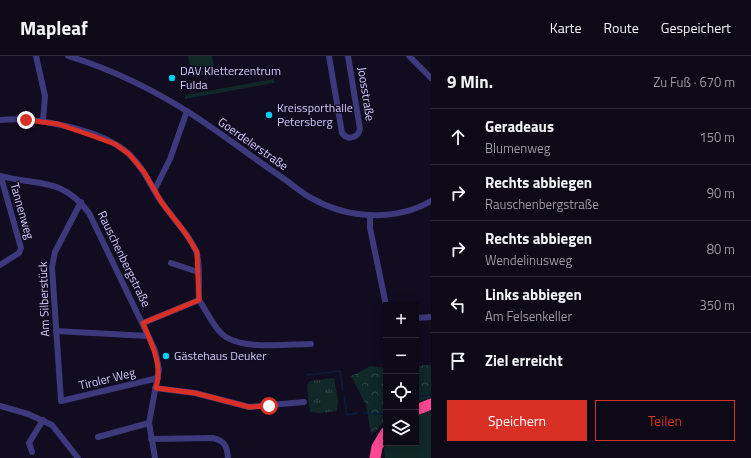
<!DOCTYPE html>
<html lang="de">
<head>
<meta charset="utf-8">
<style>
  body { margin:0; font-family:"Titillium Web",sans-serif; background:#1b1724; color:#f1f3f6 }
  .controls { position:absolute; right:12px; bottom:12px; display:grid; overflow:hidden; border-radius:0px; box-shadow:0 2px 10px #0003 }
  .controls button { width:36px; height:36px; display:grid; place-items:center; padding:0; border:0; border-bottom:1px solid #2d2a36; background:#0d0917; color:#f1f3f6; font:20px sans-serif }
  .stop { position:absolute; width:12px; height:12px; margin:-9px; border:3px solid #d93025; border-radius:50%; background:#fff }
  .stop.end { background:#d93025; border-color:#fff; box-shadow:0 1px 4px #0008 }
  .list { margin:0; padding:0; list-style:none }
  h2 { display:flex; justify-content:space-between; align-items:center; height:52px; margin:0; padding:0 16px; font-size:17px }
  h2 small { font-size:13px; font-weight:400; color:#9a9aa1 }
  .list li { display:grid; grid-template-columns:26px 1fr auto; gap:12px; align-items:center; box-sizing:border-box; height:56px; padding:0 16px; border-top:1px solid #2d2a36 }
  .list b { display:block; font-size:15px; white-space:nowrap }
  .list p { margin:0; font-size:13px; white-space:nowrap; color:#9a9aa1 }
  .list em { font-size:13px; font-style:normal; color:#9a9aa1 }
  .actions { display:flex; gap:8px; padding:12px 16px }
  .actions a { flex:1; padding:9px 0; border:1px solid #d93025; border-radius:0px; text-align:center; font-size:14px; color:#d93025 }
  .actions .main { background:#d93025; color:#fff }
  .icon { flex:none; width:22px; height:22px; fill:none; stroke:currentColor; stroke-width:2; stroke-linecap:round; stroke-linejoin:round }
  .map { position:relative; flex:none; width:431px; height:402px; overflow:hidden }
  header { display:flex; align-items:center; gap:24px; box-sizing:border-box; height:56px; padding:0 20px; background:#0d0917; border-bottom:1px solid #2d2a36 }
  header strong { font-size:19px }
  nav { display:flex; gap:22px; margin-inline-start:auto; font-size:14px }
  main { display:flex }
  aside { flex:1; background:#0d0917 }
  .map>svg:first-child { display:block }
  .grass { fill:#102828 }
  .forest { fill:url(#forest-crowns) }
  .park { fill:url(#park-tufts) }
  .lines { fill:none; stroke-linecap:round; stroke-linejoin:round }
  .stream { stroke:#0b1c3f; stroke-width:1.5 }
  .street { stroke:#3e387d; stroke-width:6 }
  .highway { stroke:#fd4795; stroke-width:11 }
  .route { stroke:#d93025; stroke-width:5 }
  .poi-dot { fill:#03cdf2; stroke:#110c1f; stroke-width:1.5 }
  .labels { text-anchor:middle; stroke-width:3; stroke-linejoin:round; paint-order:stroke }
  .poi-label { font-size:12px; fill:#d3cbfe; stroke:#110c1f; text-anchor:start }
  .street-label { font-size:12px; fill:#d3cbfe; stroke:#110c1f }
</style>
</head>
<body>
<header>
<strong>Mapleaf</strong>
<nav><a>Karte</a><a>Route</a><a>Gespeichert</a></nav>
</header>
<main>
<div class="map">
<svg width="431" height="402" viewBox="0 0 431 402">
  <defs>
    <pattern id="forest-crowns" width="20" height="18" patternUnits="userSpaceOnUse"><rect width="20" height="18" fill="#102828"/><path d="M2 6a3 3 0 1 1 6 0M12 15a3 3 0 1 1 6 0" fill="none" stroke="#324648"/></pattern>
    <pattern id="park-tufts" width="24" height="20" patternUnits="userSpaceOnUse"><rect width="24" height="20" fill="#102828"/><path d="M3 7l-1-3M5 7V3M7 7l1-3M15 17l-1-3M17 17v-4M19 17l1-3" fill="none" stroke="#324648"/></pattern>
  </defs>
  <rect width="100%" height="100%" fill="#110c1f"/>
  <!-- grass -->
  <g class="grass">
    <polygon points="188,0 212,0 215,17 192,21"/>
    <polygon points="274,23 274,27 185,43 185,39"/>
    <polygon points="431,352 431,402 385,402 384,393 386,384 386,387 416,387 416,357"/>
  </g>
  <!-- forest -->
  <g class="forest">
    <polygon points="431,309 431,342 416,346 416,310"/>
    <polygon points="371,310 386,312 386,363 377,374 371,378 366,349 351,320"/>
  </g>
  <!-- park -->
  <polygon class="park" points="334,322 338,345 337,355 319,357 310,356 307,329 310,325"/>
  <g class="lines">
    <!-- stream -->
    <g class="stream">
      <polyline points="307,319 340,315 343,334"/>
      <polyline points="344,341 347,359 358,357"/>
      <polyline points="416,341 431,339"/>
      <polyline points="364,357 380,358 386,356"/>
    </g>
    <!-- street -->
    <g class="street">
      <polyline points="36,0 45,40 43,65"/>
      <path d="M68,0C114,14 156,35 196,61C225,80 252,101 280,120C292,128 302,138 315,144C350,163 396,165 431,145"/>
      <path d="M329,0L342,77C347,83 352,83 358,78L360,73L348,0"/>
      <polyline points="409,0 431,22"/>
      <path d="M0,64C35,60 103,74 129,98C146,114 150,131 163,148C174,164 189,178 196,195C201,206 198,231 199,244"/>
      <path d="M0,120C39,130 62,121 89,157L155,294L159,313L149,367L155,402"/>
      <polyline points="155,133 170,103 187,55"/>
      <polyline points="81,146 55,196 52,211 61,345 158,322"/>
      <polyline points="370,159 370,172 386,249"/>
      <polyline points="171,207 198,216"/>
      <polyline points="0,209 19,197 21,192 1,121"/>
      <polyline points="416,262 431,261"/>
      <path d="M143,267L199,244C206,254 212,268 221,277C238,295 287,288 311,288"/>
      <polyline points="56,275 148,280"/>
      <polyline points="155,332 195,337 249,351 304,346"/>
      <polyline points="0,350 28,358 52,369 78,402"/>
      <polyline points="98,381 149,367"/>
      <path d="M151,383L213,382C225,385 227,390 228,402"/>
      <polyline points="32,396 29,387 43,364"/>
    </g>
    <!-- highway -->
    <g class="highway">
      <polyline points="416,354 431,348"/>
      <polyline points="375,402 377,391 386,376"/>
    </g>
  </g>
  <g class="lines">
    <!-- route -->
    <path class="route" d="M26,64L58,68L93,80L115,88L129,98L144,116L162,147L186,178L197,196L199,244L143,267C152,289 163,309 156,332L195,337L249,351L269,350"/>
  </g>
  <!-- markers -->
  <g class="poi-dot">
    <circle cx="172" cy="22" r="4"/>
    <circle cx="269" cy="59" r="4"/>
    <circle cx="166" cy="300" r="4"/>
  </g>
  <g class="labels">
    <!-- poi labels -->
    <g class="poi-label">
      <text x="180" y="19">DAV Kletterzentrum<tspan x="180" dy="14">Fulda</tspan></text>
      <text x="277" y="56">Kreissporthalle<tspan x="277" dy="14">Petersberg</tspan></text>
      <text x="174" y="304">Gästehaus Deuker</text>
    </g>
    <!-- street labels -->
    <g class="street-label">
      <text transform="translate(366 38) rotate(81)" y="4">Joosstraße</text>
      <text transform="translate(253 88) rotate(35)" y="4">Goerdelerstraße</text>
      <text transform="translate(22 155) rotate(74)" y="4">Tannenweg</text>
      <text transform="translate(124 203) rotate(64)" y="4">Rauschenbergstraße</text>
      <text transform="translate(44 243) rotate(-92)" y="4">Am Silberstück</text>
      <text transform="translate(107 323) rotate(-14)" y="4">Tiroler Weg</text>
    </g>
  </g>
</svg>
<div class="controls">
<button>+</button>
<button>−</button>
<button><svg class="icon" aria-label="locate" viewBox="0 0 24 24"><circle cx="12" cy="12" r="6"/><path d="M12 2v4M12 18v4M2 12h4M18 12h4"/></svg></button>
<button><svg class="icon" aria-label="layers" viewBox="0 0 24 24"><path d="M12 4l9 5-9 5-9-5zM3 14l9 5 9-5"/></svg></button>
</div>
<div class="stop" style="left:269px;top:350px"></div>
<div class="stop end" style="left:26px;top:64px"></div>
</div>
<aside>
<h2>9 Min.<small>Zu Fuß · 670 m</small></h2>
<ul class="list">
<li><svg class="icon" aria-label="ahead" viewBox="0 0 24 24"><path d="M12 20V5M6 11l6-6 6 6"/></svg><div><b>Geradeaus</b><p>Blumenweg</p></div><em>150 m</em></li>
<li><svg class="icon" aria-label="right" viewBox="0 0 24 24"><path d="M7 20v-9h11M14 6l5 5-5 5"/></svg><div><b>Rechts abbiegen</b><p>Rauschenbergstraße</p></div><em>90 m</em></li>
<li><svg class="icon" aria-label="right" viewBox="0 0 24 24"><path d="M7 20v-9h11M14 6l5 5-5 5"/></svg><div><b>Rechts abbiegen</b><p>Wendelinusweg</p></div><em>80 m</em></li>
<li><svg class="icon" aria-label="left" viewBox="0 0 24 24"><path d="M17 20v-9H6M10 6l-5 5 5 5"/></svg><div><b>Links abbiegen</b><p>Am Felsenkeller</p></div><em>350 m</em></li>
<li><svg class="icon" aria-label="arrive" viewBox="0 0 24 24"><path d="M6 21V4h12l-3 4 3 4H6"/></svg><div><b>Ziel erreicht</b></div></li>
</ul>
<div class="actions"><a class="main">Speichern</a><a>Teilen</a></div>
</aside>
</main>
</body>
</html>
